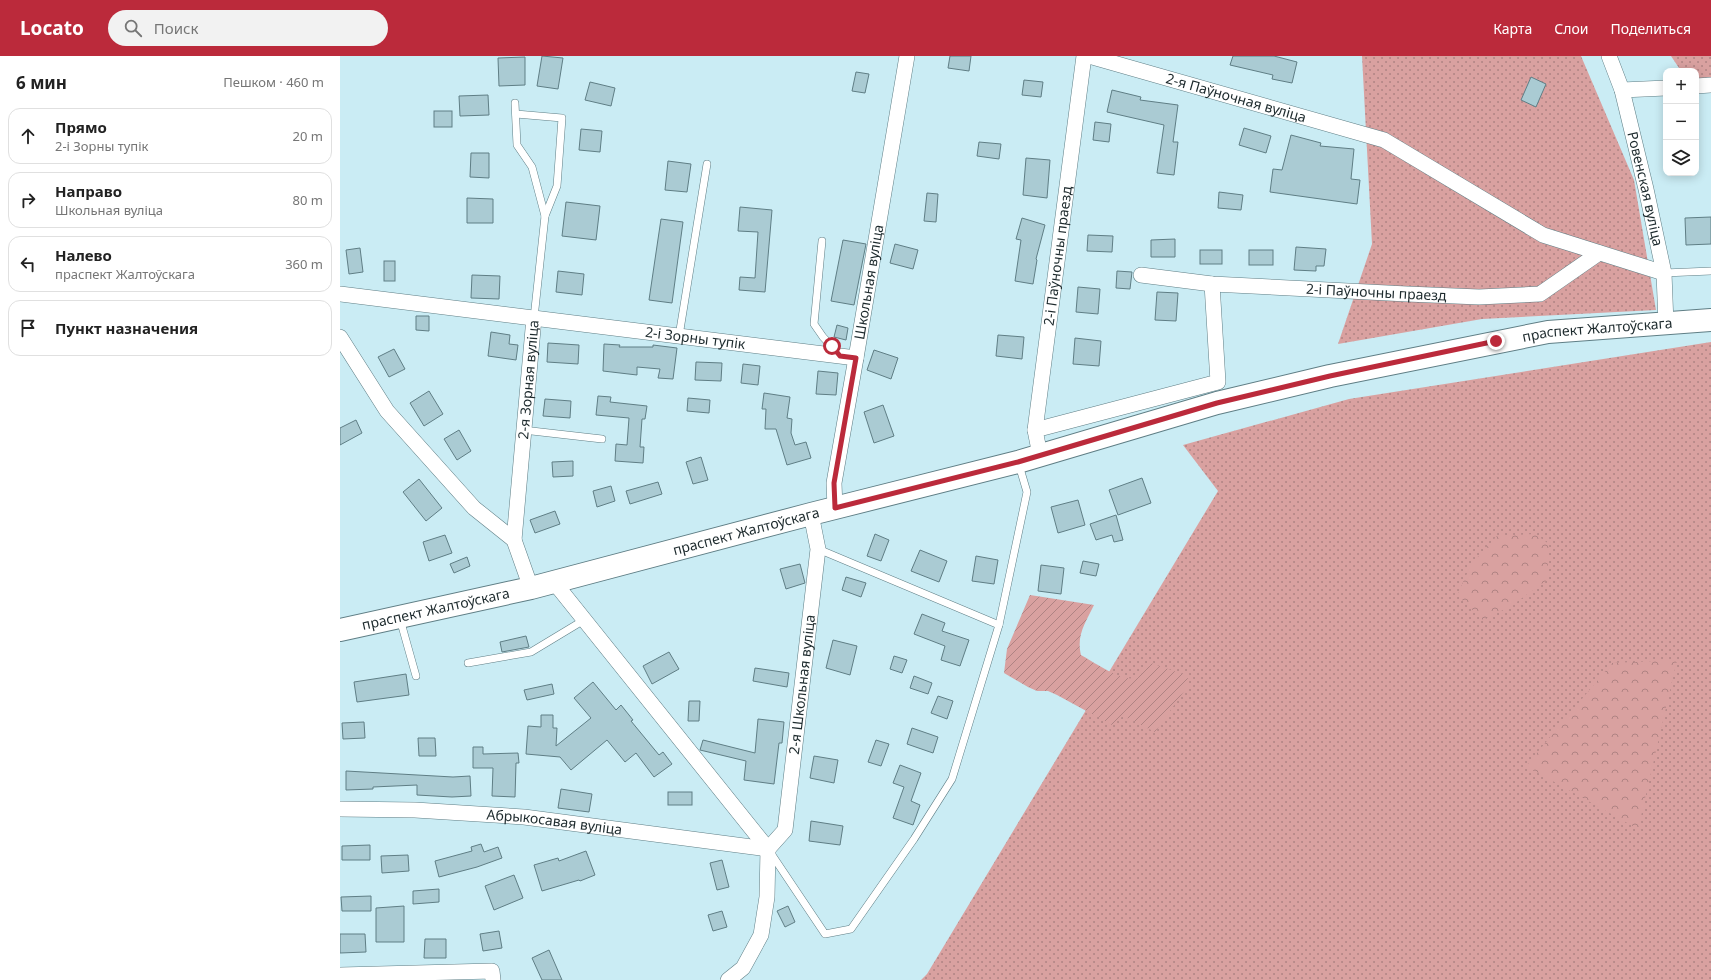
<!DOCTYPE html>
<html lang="ru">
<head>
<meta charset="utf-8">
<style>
  body { margin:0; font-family:"Noto Sans",sans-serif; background:#f2f2f2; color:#222 }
  .controls { position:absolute; right:12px; top:12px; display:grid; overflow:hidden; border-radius:8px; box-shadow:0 2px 10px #0003 }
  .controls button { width:36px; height:36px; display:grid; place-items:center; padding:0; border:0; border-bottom:1px solid #e0e0e0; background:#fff; color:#222; font:20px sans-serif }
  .stop { position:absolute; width:12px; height:12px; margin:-9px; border:3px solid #bb2a3b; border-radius:50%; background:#fff }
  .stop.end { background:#bb2a3b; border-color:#fff; box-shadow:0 1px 4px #0008 }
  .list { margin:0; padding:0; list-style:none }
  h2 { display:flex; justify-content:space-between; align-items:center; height:52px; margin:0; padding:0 16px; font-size:17px }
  h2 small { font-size:13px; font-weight:400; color:#767676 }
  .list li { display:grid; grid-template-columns:26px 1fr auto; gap:12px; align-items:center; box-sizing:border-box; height:56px; margin:0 8px 8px; padding:0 8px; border:1px solid #e0e0e0; border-radius:12px }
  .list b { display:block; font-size:15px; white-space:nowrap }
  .list p { margin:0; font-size:13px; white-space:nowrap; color:#767676 }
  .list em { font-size:13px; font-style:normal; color:#767676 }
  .icon { flex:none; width:22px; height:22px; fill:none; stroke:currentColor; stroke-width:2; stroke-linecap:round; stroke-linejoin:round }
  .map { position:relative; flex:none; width:1371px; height:924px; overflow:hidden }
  header { display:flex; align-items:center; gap:24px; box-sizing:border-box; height:56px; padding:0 20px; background:#bb2a3b; color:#fff }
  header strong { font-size:19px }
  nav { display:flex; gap:22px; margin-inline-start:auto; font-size:14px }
  .search { width:280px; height:36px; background:#f2f2f2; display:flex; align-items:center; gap:10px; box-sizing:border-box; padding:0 14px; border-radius:22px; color:#767676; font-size:15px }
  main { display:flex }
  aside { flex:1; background:#fff }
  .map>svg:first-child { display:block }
  .grass { fill:url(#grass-dots) }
  .forest { fill:url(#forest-crowns) }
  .garden { fill:url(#garden-furrows) }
  .building { fill:#aacbd3; stroke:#5f7e85 }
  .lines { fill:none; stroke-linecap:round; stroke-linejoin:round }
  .service-casing { stroke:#5f7e85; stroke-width:8 }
  .minor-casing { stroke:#5f7e85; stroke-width:16 }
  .primary-casing { stroke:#5f7e85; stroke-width:24 }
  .service { stroke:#fff; stroke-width:7 }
  .minor { stroke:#fff; stroke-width:15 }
  .primary { stroke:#fff; stroke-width:22 }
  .route { stroke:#bb2a3b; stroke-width:5 }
  .labels { text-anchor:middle; stroke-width:3.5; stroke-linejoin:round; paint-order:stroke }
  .street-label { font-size:14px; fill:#1d2a2d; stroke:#caecf4 }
</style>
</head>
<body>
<header>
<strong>Locato</strong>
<div class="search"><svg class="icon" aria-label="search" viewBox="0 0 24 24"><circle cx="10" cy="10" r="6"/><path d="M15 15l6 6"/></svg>Поиск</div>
<nav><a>Карта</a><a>Слои</a><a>Поделиться</a></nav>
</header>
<main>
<aside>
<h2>6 мин<small>Пешком · 460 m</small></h2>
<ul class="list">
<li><svg class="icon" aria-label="ahead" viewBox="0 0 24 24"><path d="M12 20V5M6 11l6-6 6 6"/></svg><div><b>Прямо</b><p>2-і Зорны тупік</p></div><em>20 m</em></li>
<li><svg class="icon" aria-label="right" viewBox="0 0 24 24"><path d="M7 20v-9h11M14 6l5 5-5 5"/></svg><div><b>Направо</b><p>Школьная вуліца</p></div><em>80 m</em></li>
<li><svg class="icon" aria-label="left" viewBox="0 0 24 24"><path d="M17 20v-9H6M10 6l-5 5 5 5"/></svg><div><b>Налево</b><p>праспект Жалтоўскага</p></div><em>360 m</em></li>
<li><svg class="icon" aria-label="arrive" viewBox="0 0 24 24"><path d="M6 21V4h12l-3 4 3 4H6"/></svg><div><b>Пункт назначения</b></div></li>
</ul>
</aside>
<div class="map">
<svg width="1371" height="924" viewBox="0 0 1371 924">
  <defs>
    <pattern id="grass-dots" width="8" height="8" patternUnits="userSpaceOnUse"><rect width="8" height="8" fill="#d9a1a0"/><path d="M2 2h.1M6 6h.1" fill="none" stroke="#af8383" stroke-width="1.8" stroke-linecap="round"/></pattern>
    <pattern id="forest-crowns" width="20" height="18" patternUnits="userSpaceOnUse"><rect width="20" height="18" fill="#d9a1a0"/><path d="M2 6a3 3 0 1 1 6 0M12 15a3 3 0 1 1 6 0" fill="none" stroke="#af8383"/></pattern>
    <pattern id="garden-furrows" width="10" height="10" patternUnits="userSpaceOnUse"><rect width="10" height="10" fill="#d9a1a0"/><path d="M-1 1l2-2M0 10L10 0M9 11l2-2" fill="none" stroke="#af8383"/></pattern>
  </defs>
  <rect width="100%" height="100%" fill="#caecf4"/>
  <!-- grass -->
  <g class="grass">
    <polygon points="1022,0 1241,0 1294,124 1316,254 1142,263 998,288 1032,188"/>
    <polygon points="1331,0 1371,0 1371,23 1365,24 1356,21 1356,15 1341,15"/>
    <polygon points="1371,286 1371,924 581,924 587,918 878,435 843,389 1009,343"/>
  </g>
  <!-- forest -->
  <g class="forest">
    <polygon points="1195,478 1209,488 1207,524 1171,550 1143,564 1117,539 1132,507 1157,480"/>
    <polygon points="1337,604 1298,773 1186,710 1272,607"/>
  </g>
  <!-- garden -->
  <path class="garden" d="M690,539L754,549C746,566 736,579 741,599C752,605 782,626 795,622C800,620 807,611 811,607L848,620L847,631L815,676L783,660L772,669L717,639L708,635H697L688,631L664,617L667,593Z"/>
  <!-- building -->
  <g class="building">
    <polygon points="202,0 223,2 218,33 197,30"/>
    <polygon points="610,0 631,0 629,15 608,12"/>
    <polygon points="893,0 934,0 957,6 952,27 932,23 933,19 890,9"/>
    <polygon points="185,1 185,29 159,30 158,2"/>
    <polygon points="516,16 529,18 525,37 512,35"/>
    <polygon points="1191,21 1206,28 1196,51 1181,44"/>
    <polygon points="684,24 703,26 701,41 682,39"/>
    <polygon points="250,26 275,32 271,50 245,44"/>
    <polygon points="772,34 801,41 800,44 838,49 833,86 838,86 834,119 817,117 824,69 767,56"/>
    <polygon points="148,39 149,59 120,60 119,40"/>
    <rect x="94" y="55" width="18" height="16"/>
    <polygon points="755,66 771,68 769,86 753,84"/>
    <polygon points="904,72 931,80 926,97 899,89"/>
    <polygon points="241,73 262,75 260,96 239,94"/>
    <polygon points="951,79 981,87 980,90 1014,93 1011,123 1020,124 1017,148 930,136 933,113 942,114"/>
    <polygon points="639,86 661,88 659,103 637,100"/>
    <polygon points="131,97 149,97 149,122 130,121"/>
    <polygon points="686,102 710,104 707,142 683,139"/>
    <polygon points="328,105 351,108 347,136 325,134"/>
    <polygon points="879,136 903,139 901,154 878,152"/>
    <polygon points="587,137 598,138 596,166 584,165"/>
    <polygon points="127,142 153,143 153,167 127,167"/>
    <polygon points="226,146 260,150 256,184 222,180"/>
    <polygon points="400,151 432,154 425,236 399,234 400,221 415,222 418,176 398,175"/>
    <polygon points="1371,161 1371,188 1346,189 1345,162"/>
    <polygon points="682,162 705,169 696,203 697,204 693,228 675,225 681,184 676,183"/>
    <polygon points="321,163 343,166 332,247 309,244"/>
    <polygon points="748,179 773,180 772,196 747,195"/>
    <polygon points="835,183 835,201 811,201 811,184"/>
    <polygon points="503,184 526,188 514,249 491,245"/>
    <polygon points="555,188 578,194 573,213 550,207"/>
    <polygon points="956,191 986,193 984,210 976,210 976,215 954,214"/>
    <polygon points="20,192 23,216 9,218 6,194"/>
    <rect x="860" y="194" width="22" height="14"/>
    <rect x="909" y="194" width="24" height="15"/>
    <rect x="44" y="205" width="11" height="20"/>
    <polygon points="218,215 244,218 242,239 216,236"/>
    <polygon points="777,215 792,216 790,233 776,232"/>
    <polygon points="132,219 160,220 159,243 131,242"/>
    <polygon points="738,231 760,233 758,258 736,256"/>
    <polygon points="817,236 838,237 836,265 815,264"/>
    <polygon points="76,260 89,260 89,275 76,274"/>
    <polygon points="497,269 508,272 506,284 494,281"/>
    <polygon points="151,276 170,279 169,288 178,289 176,304 148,300"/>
    <polygon points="658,279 684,281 682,303 656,300"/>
    <polygon points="735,282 761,285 759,310 733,308"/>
    <polygon points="208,287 239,289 238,308 207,306"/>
    <polygon points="264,288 280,289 279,291 313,291 313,289 337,292 333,323 318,322 320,313 297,311 297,319 263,315"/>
    <polygon points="54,293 65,313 49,321 38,301"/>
    <polygon points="534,294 558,302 551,323 527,314"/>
    <polygon points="356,306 382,307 381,325 355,324"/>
    <polygon points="403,308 420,310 418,329 401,327"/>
    <polygon points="478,315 498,317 496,339 476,338"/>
    <polygon points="89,335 103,358 84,370 70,347"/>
    <polygon points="424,337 450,341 447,362 452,363 451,377 455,389 466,386 471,402 447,409 436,373 425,373 426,353 422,353"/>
    <polygon points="258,340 271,341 270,346 307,350 305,363 302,363 300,391 304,391 303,407 275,405 276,388 287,389 289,362 256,359"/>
    <polygon points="348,342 370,344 369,357 347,355"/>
    <polygon points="205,343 231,345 230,362 203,360"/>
    <polygon points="543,349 554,380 534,387 524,356"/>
    <polygon points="16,364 22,377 0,389 0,372"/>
    <polygon points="119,374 131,395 117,404 104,383"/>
    <polygon points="361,401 368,424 353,428 346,406"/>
    <polygon points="233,405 233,420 213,421 212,406"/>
    <polygon points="802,422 811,447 778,459 769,434"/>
    <polygon points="79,423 102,452 86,465 63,436"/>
    <polygon points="318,426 322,438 290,448 286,435"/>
    <polygon points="271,430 275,445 257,451 253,435"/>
    <polygon points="738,444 745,469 718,477 711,451"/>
    <polygon points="215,455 220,468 195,477 190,464"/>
    <polygon points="776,459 783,484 774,486 772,479 756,484 750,468"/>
    <polygon points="535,478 549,484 541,505 527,500"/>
    <polygon points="105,479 112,497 89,505 83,486"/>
    <polygon points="580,494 607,505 599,526 571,515"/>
    <polygon points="636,500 658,504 654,528 632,525"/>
    <polygon points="127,501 130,510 114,517 110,508"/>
    <polygon points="743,505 759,508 756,520 740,517"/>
    <polygon points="460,508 465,527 446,533 440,513"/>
    <polygon points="701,509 724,512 721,538 698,535"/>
    <polygon points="506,521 526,527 521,541 502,534"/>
    <polygon points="582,558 605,567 602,575 629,584 620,610 601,604 605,590 574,578"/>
    <polygon points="186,580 189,591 162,596 160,586"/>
    <polygon points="493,584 517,590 510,619 486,612"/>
    <polygon points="329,596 339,613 312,628 303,610"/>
    <polygon points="554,600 567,604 562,617 550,613"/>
    <polygon points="415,612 449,617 447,631 413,625"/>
    <polygon points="66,618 69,639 17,646 14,626"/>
    <polygon points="574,620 592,627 588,638 570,632"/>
    <polygon points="253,626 276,654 281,649 293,664 291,665 319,699 323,696 332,708 314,721 296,697 285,706 267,684 231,714 220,701 186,698 188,670 201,671 201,659 213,659 213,672 217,672 216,690 251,662 234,642"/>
    <polygon points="212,628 214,638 187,644 184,634"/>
    <polygon points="598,640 613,645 607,663 591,657"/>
    <polygon points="349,645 360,645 359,665 348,665"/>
    <polygon points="418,663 444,666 442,687 439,687 434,728 404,724 406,705 360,694 363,684 415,697"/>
    <polygon points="24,666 25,682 3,683 2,667"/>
    <polygon points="572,672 598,681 593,697 567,688"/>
    <polygon points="78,682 95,682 96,700 79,700"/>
    <polygon points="536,684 549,688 541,710 528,706"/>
    <polygon points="133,691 143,691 143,698 178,697 179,707 176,707 175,741 152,740 153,712 133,712"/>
    <polygon points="474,700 498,704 494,727 470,722"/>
    <polygon points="560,709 581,717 571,745 580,749 573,769 553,762 564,731 553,727"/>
    <polygon points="6,715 113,721 130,720 131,740 112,741 77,739 77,729 33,731 33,733 6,734"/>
    <polygon points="221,733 252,738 249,756 218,752"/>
    <rect x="328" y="736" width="24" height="13"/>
    <polygon points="471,765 503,770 500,789 469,785"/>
    <polygon points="141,788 144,796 158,791 162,802 137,811 99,821 95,805 132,795 131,791"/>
    <polygon points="30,789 30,804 2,804 2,790"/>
    <polygon points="246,795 255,819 240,825 239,824 202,835 194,809 218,802 219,805"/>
    <polygon points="68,799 69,815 42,817 41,800"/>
    <polygon points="382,804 389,831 377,834 370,807"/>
    <polygon points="174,819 183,842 154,854 145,830"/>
    <polygon points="99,833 99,846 73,848 73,835"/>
    <polygon points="31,840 31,855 2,855 1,841"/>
    <polygon points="64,850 64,886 36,886 36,852"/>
    <polygon points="448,850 455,866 445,871 437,855"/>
    <polygon points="382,855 387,871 373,875 368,859"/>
    <polygon points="159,875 162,892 143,895 140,878"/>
    <polygon points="0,878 25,878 26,896 0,897"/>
    <polygon points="85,883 106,883 106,902 84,902"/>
    <polygon points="209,894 222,924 202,924 192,902"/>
  </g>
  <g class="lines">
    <!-- service casing -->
    <g class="service-casing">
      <g id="service">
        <polyline points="175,47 177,89 192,111 205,160 194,262"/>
        <polyline points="176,58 222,62 217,130 205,160"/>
        <polyline points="482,185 474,268 483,281 499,298"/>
        <polyline points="1324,217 1371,215"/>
        <polyline points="339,280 367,108"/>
        <polyline points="183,374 262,383"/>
        <polyline points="478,493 659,569"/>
        <polyline points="60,563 76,620"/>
        <polyline points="128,607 191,596 244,564"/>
        <polyline points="430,796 485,878 511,873 574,783 612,723 659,569 687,436 679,409"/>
      </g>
    </g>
    <!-- minor casing -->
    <g class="minor-casing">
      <g id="minor">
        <path id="s1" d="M749,0L1044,84L1203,179L1324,217"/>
        <path id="s2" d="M1269,0L1282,34L1306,133L1324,217L1326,268"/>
        <polyline points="1356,30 1371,29"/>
        <polyline points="1282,34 1326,32"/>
        <path id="s3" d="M801,219L872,228L1067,238L1139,241L1200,238L1259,197"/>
        <path id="s4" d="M0,238L516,302"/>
        <polyline points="0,281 47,355 134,452 174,484 191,532"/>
        <polyline points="695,374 878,326 872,228"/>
        <path id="s5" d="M700,399L695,374L744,0"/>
        <path id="s6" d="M495,452L494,427L516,302L567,0"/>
        <path id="s7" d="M174,484L194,262"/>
        <polyline points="214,526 428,793"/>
        <path id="s8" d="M0,753L75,754L184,761L428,793"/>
        <path id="s9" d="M428,793L445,774L478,493L471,458"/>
        <polyline points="0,919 152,915 153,924"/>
        <polyline points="388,924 403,912 421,879 427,841 428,793"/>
      </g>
    </g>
    <!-- primary casing -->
    <g class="primary-casing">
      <g id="primary">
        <path id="s10" d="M0,574L191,532L471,458L678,406L877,347L990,320L1208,276L1371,264"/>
      </g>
    </g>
    <!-- service -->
    <use href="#service" class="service"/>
    <!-- minor -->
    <use href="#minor" class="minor"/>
    <!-- primary -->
    <use href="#primary" class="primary"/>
  </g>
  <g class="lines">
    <!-- route -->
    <polyline class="route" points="492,290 500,300 516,302 494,427 495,452 678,406 877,347 990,320 1156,285"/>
  </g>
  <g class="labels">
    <!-- street labels -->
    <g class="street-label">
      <text dy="5" stroke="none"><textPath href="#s1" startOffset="153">2-я Паўночная вуліца</textPath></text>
      <text dy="5" stroke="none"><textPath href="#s2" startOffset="138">Ровенская вуліца</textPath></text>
      <text dy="5" stroke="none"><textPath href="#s5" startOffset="201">2-і Паўночны праезд</textPath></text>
      <text dy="5" stroke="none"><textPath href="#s6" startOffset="229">Школьная вуліца</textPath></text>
      <text dy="5" stroke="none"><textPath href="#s3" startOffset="236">2-і Паўночны праезд</textPath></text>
      <text dy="5" stroke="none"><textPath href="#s10" startOffset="1294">праспект Жалтоўскага</textPath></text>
      <text dy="5" stroke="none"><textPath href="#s4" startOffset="358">2-і Зорны тупік</textPath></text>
      <text dy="5" stroke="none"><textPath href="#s7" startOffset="161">2-я Зорная вуліца</textPath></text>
      <text dy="5" stroke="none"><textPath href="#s10" startOffset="418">праспект Жалтоўскага</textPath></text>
      <text dy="5" stroke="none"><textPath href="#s10" startOffset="98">праспект Жалтоўскага</textPath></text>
      <text dy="5" stroke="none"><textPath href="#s9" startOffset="172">2-я Школьная вуліца</textPath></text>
      <text dy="5" stroke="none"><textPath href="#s8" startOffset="215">Абрыкосавая вуліца</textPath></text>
    </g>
  </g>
</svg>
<div class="controls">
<button>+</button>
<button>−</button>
<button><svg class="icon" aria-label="layers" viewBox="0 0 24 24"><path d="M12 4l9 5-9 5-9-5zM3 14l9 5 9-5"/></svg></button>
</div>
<div class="stop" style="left:492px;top:290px"></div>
<div class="stop end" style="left:1156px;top:285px"></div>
</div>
</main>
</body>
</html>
